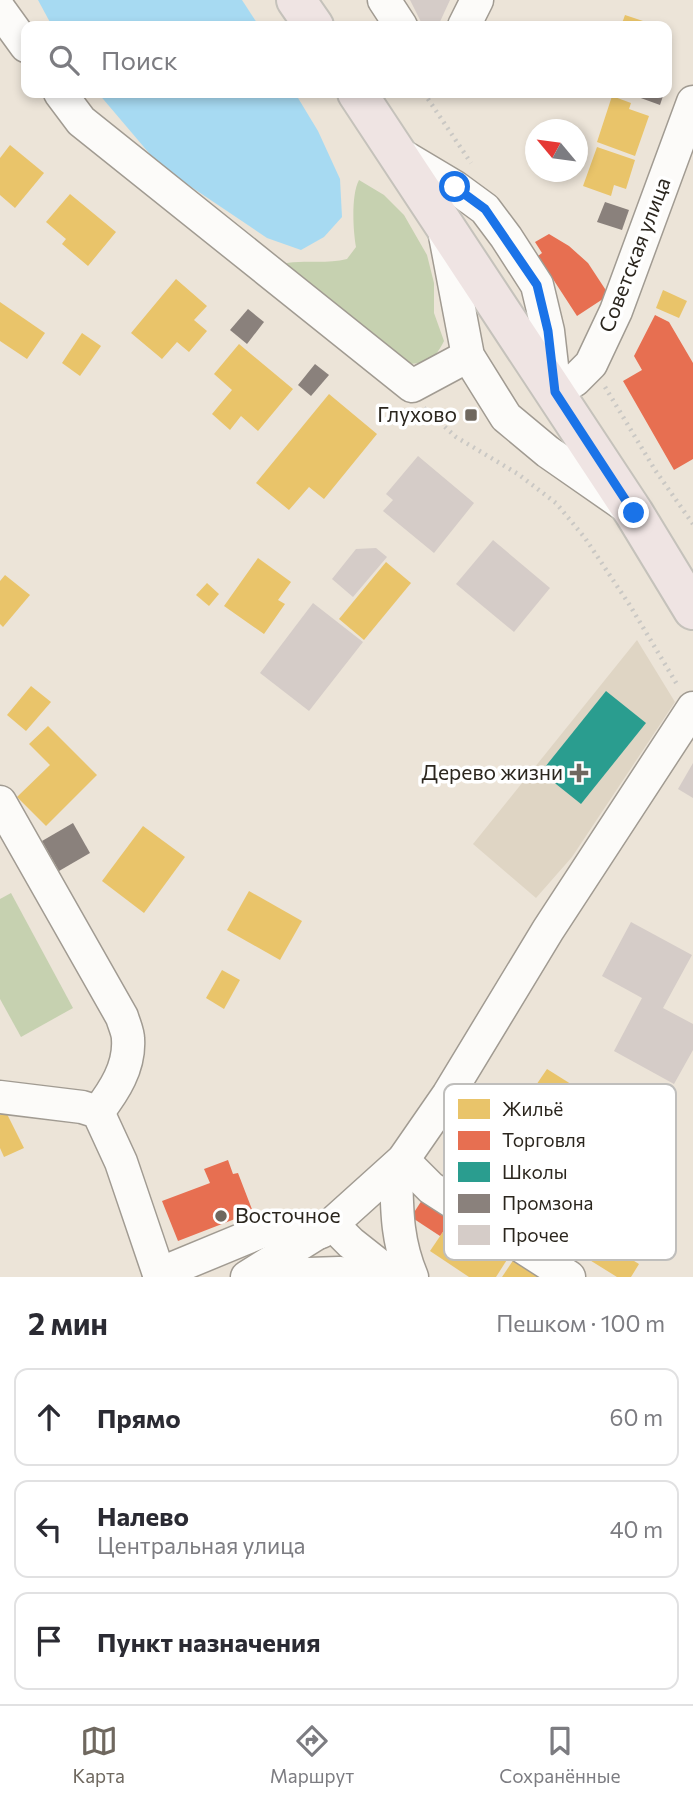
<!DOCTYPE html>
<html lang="ru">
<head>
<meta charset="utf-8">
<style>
  body { margin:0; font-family:Commissioner,sans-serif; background:#f7f7f7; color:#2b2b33 }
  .compass { position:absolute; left:525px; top:119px; width:63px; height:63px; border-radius:50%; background:#fff; box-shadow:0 4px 10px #0003; rotate:299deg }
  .stop { position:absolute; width:21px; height:21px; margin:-16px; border:5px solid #1a73e8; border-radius:50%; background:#fff }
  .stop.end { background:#1a73e8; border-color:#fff; box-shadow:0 2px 7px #0008 }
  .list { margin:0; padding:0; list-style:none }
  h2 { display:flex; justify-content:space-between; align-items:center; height:91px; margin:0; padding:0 28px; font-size:30px }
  h2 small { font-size:23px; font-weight:400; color:#7c7c81 }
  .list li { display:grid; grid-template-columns:46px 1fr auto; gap:21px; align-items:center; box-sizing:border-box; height:98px; margin:0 14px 14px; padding:0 14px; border:2px solid #e1e1e2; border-radius:14px }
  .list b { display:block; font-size:26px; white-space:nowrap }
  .list p { margin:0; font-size:23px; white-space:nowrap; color:#7c7c81 }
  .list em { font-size:23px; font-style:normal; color:#7c7c81 }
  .icon { flex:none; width:38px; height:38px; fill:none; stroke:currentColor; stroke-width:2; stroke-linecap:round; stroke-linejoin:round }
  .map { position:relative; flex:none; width:693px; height:1277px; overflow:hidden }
  .search { position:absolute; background:#fff; box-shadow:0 4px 10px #0003; left:21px; right:21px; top:21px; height:77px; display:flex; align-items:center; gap:18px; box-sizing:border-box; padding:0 24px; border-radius:14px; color:#7c7c81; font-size:26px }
  .sheet { height:427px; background:#fff }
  nav { display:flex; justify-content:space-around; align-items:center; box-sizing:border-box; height:98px; border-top:2px solid #e1e1e2; background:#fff; font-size:19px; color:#7c7c81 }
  nav a { display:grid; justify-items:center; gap:4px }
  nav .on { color:#6f685f }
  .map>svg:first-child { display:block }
  .medical { fill:#dfd5c4 }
  .green { fill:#c6d1b0 }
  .water { fill:#a7daf2 }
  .homes { fill:#e9c46a }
  .shops { fill:#e76f51 }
  .schools { fill:#2a9d8f }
  .industry { fill:#8a817c }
  .building { fill:#d5ccc8 }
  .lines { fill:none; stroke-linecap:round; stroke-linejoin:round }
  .minor-casing { stroke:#a19b92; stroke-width:35 }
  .major-casing { stroke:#c5c2bb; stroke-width:42 }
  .path { stroke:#cac8c4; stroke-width:4.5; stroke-dasharray:2 5; stroke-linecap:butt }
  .minor { stroke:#fcfbf9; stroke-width:32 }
  .major { stroke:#efe4e3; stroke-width:38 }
  .route { stroke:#1a73e8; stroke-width:9 }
  .poi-dot { fill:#6f685f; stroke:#fff; stroke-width:2.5 }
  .labels { text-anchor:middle; stroke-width:7; stroke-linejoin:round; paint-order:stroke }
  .street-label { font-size:21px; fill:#2b261e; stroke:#fff }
  .poi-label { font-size:21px; fill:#2b261e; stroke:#fff; text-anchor:end }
  .key { fill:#fff; stroke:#bfbebc; stroke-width:2 }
  .key-label { font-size:19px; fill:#2b261e }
</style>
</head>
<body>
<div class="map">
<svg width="693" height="1277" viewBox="0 0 693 1277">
  <rect width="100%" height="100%" fill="#ece4d8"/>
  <!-- medical -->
  <polygon class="medical" points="637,640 675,702 572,857 536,898 473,844"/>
  <!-- green -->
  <g class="green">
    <path d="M359,180L384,195L404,215L427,255L434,283V313L444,341C436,358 427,363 409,364L277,273L287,263C308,260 328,264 347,259L356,247C353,230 351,195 359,180Z"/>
    <polygon points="11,893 73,1008 21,1037 0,999 0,899"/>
  </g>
  <!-- water -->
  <g class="water">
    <polygon points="38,0 242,0 259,26 52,26"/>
    <polygon points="98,93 295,93 318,131 340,179 342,217 324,237 301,250 267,238 160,166"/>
  </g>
  <!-- homes -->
  <g class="homes">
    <polygon points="625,15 658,26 621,26"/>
    <polygon points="612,96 631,103 629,109 649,116 635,156 597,142"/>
    <polygon points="10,145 44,173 15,208 0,195 0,158"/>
    <polygon points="597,147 635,160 626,189 614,185 611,196 583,186"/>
    <polygon points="70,194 116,232 88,266 62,244 66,239 46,222"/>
    <polygon points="176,279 207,306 194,320 207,331 189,352 177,342 162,359 131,333"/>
    <polygon points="663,290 687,301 679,318 656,308"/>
    <polygon points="0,302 45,333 27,359 0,341"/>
    <polygon points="82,333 101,346 80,376 62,363"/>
    <polygon points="239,344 293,389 258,431 241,416 230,430 212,414 232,390 214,374"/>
    <polygon points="329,394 377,434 324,499 309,487 289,510 256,483"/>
    <polygon points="258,558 291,582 278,600 285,604 264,634 224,606"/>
    <polygon points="386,562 411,583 364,640 339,619"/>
    <polygon points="5,575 30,595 3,627 0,624 0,581"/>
    <polygon points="207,583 219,594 209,606 196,595"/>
    <polygon points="31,686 51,702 26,731 7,715"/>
    <polygon points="48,726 97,775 46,826 17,797 50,765 29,744"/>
    <polygon points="143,826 185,857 144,913 102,881"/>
    <polygon points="249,891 302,921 280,960 227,930"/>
    <polygon points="222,970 240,980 224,1009 206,998"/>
    <polygon points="547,1069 598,1101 582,1127 577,1124 562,1148 528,1126 543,1102 530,1094"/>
    <polygon points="6,1112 24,1148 4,1157 0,1148 0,1115"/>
    <polygon points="629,1193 651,1207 648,1213 665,1223 651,1246 633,1234 621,1253 639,1264 631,1277 617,1277 588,1259"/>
    <polygon points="453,1217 510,1255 496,1277 469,1277 430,1251"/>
    <polygon points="516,1256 548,1277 502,1277"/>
  </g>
  <!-- shops -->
  <g class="shops">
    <polygon points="549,234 569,246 588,263 609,295 577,316 538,256 542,253 535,242"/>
    <polygon points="655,315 669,322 693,363 693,459 674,470 623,381 642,370 634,356"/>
    <polygon points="228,1160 233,1174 238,1173 253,1212 178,1241 162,1201 210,1183 204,1169"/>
    <polygon points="424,1197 453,1217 440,1236 411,1217"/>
  </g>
  <!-- schools -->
  <polygon class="schools" points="606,691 646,723 581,804 541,772"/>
  <!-- industry -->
  <g class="industry">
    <polygon points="627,93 664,93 660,105"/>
    <polygon points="605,202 629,210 622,230 597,222"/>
    <polygon points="248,309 264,322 247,344 230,330"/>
    <polygon points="315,364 329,375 311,396 298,385"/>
    <polygon points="73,823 90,853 59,871 42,841"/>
  </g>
  <!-- building -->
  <g class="building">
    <polygon points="410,0 450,0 438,26 423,26"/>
    <polygon points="418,456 474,503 434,553 383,511 393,500 386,494"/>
    <polygon points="493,540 550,588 514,632 456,584"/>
    <polygon points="376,548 387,557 353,597 332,579 356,549"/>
    <polygon points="313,603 363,642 309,711 260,673"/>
    <polygon points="693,763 693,798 678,789"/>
    <polygon points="631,922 692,955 663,1008 693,1024 693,1050 674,1084 614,1051 642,998 602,976"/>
  </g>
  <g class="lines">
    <!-- minor casing -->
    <g class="minor-casing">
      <g id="minor">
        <polyline points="384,0 401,26"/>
        <polyline points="0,10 26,46"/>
        <polyline points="464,26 477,0"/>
        <polyline points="60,93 81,121 412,386 468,356"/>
        <polyline points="398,153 455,187 485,209 506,237 537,285 548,331 555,392 575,380 591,364 616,311 693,102"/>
        <polyline points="444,230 468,356 506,417 548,452 627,507"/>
        <path d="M0,802L122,1017C124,1024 128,1032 128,1039C130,1067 114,1091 98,1112"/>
        <polyline points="0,1097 82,1107 98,1112 121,1162 160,1277"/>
        <polyline points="403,1160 431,1188 569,1277"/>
        <path d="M396,1167C397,1208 396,1239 412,1277"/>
        <polyline points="332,1224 351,1243 394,1277"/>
        <polyline points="159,1274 263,1231 321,1232"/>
        <polyline points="250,1276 339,1273 377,1277"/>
        <polyline points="247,1277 332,1224 403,1160 448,1095 548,930 693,708"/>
      </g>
    </g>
    <!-- major casing -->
    <g class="major-casing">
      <g id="major">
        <polyline points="296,0 314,26"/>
        <polyline points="357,93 634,513 693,610"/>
      </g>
    </g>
    <!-- path -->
    <g class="path">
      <polyline points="424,93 471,163"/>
      <polyline points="605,387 655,470 693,524"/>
      <polyline points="424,408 456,437 518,474 556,503 585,538 629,604 678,686"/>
    </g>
    <!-- minor -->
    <use href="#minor" class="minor"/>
    <!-- major -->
    <use href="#major" class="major"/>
  </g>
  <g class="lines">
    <!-- route -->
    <polyline class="route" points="455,187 485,209 537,285 548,331 555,392 634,513"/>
  </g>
  <!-- markers -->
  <g class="poi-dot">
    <rect x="464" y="408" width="14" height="14" rx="3.5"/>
    <path d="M575.5 762.5h7v7h7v7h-7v7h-7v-7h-7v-7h7z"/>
    <circle cx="221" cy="1216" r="7"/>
  </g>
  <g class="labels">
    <!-- street labels -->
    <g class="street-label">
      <text transform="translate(635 255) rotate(-69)" y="7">Советская улица</text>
    </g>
    <!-- poi labels -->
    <g class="poi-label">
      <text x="457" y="422">Глухово</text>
      <text x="563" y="780">Дерево жизни</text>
      <text x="235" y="1223" text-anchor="start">Восточное</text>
    </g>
  </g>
  <!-- legend -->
  <rect x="444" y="1084" width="232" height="176" rx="10" class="key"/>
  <rect x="458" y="1099" width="32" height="20" fill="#e9c46a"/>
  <rect x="458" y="1131" width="32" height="19" fill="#e76f51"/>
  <rect x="458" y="1162" width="32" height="20" fill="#2a9d8f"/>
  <rect x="458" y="1194" width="32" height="19" fill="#8a817c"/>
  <rect x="458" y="1225" width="32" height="20" fill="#d5ccc8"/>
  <g class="key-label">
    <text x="502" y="1116">Жильё</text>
    <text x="502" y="1147">Торговля</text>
    <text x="502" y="1179">Школы</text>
    <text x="502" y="1210">Промзона</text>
    <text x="502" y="1242">Прочее</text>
  </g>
</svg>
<svg class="compass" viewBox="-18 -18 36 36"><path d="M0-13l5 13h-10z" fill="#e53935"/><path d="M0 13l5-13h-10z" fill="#7c7c81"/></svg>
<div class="stop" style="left:455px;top:187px"></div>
<div class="stop end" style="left:634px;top:513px"></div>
<div class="search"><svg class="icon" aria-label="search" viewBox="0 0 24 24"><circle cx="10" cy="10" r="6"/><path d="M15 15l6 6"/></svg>Поиск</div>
</div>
<section class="sheet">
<h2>2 мин<small>Пешком · 100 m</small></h2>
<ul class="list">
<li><svg class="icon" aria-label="ahead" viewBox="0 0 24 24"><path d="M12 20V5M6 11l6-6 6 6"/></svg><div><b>Прямо</b></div><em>60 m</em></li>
<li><svg class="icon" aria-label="left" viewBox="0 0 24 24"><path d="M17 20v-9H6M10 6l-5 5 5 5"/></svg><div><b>Налево</b><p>Центральная улица</p></div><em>40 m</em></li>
<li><svg class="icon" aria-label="arrive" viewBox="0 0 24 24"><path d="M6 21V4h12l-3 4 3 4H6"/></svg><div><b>Пункт назначения</b></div></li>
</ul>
</section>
<nav>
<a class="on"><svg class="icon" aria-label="map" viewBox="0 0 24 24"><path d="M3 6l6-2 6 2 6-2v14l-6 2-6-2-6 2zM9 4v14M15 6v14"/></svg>Карта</a>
<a><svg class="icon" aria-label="directions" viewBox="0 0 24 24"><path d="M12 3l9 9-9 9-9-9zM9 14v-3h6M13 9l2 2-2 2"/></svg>Маршрут</a>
<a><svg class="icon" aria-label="saved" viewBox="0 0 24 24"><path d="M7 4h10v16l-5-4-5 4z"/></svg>Сохранённые</a>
</nav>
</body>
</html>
